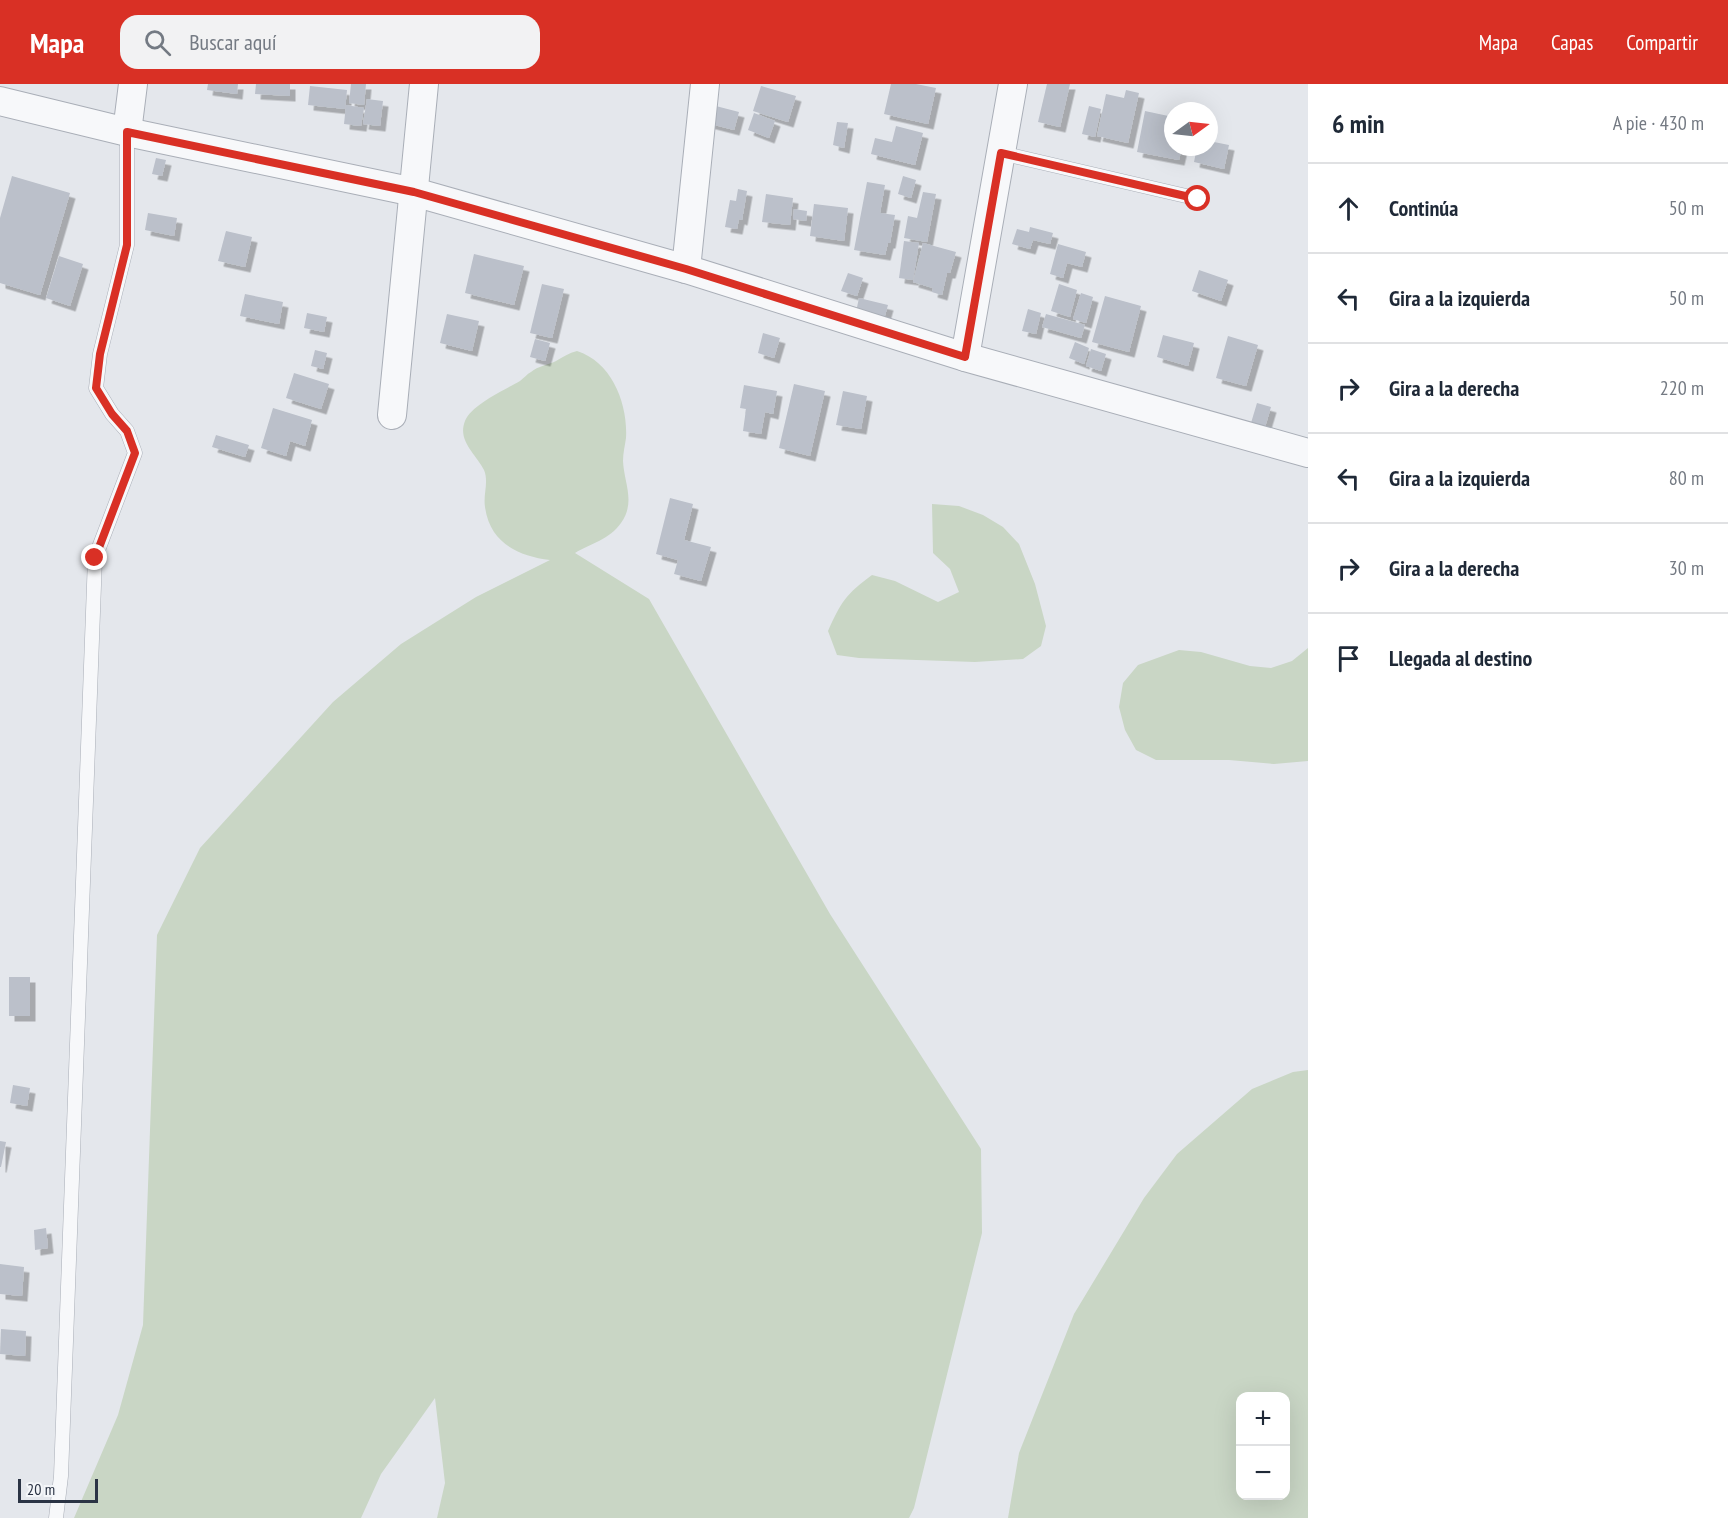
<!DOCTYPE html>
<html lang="es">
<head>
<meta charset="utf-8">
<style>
  body { margin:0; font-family:"PT Sans Narrow",sans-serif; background:#f2f2f3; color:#1f2937 }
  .controls { position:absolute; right:18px; bottom:18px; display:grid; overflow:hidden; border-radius:12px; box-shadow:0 6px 24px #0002 }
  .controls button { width:54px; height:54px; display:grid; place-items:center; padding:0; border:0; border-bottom:2px solid #e0e1e3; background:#fff; color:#1f2937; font:30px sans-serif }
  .compass { position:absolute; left:1164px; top:18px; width:54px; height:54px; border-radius:50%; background:#fff; box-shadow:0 6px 24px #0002; rotate:75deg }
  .scale { position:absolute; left:18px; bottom:15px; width:80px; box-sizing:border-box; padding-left:6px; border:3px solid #2b3445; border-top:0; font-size:16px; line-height:21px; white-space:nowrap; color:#2b3445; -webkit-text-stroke:4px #f4f6f9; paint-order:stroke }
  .stop { position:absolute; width:18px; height:18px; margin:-14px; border:4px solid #d93025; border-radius:50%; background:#fff }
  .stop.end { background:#d93025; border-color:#fff; box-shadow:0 2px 6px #0008 }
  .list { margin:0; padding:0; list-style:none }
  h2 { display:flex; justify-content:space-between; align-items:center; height:78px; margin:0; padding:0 24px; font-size:26px }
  h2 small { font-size:20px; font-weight:400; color:#747a83 }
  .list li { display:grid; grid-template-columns:39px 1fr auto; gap:18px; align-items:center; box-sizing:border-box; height:90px; padding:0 24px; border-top:2px solid #e0e1e3 }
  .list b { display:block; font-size:22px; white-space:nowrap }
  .list em { font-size:20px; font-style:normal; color:#747a83 }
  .icon { flex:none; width:33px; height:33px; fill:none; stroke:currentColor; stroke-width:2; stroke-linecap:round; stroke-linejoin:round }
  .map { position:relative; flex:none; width:1308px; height:1434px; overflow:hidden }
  header { display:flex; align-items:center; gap:36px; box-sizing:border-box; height:84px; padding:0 30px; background:#d93025; color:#fff }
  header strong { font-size:28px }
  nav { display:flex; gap:33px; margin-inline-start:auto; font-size:21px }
  .search { width:420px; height:54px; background:#f2f2f3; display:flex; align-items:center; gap:15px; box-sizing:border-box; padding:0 21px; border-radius:18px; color:#747a83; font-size:22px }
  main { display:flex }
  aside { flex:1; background:#fff }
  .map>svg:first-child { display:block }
  .green { fill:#c9d6c5; fill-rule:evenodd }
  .building { fill:#bbc0ca; filter:url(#shadow) }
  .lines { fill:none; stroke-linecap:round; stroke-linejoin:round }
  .service-casing { stroke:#a9aeb7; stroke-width:15 }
  .minor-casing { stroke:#a9aeb7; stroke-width:30 }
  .service { stroke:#f7f8fa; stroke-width:14 }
  .minor { stroke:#f7f8fa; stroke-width:28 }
  .route { stroke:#d93025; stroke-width:8 }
</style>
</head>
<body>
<header>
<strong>Mapa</strong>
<div class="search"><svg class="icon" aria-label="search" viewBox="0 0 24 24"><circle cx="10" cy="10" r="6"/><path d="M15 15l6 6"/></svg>Buscar aquí</div>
<nav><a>Mapa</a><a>Capas</a><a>Compartir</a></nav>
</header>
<main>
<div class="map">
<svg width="1308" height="1434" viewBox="0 0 1308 1434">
  <defs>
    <filter id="shadow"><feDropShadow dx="5.5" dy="5.5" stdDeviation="0" flood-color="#0004"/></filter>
  </defs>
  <rect width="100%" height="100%" fill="#e4e7ec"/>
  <!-- green -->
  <g class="green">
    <path d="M577,267C612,278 628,320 626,354C625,361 623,369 623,377C624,399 636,418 621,439C610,455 590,460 575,469L649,515L830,830L981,1065L982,1149L914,1424L909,1434H437L445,1399L435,1314L381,1390L361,1434H74L118,1331L143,1241L157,851L200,764L333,618L401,560L476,513L550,476C518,472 490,459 485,423C483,410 489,398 484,386C476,370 457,357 465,337C471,321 506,305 520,297C524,294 527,290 531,288C538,282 548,281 556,277C563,273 569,269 577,267Z"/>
    <path d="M932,420L959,422L983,431L1003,443L1019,460L1035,500L1046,542L1041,562L1023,575L975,578L859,574L837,571L828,547C841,518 846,510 872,491L895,497L938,518L959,508L950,485L933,469Z"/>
    <polygon points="1308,564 1308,677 1274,680 1229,676 1156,676 1136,666 1125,646 1119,623 1123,599 1138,581 1179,566 1201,568 1250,582 1271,584 1292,577"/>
    <path d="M1308,986V1434H1008L1019,1369L1074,1230L1144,1114L1177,1070L1252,1005L1293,988ZM1240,1312H1286V1412H1240Z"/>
  </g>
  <!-- building -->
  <g class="building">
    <polygon points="208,0 238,0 237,10 207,6"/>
    <polygon points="256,0 290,0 290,12 255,10"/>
    <polygon points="351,0 366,0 364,21 349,19"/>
    <polygon points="891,0 916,0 936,4 928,40 884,30"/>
    <polygon points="1047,0 1070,0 1060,43 1038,38"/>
    <polygon points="310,2 347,6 345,25 308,21"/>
    <polygon points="761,2 796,12 788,38 753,27"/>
    <polygon points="1126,6 1139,9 1128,59 1097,52 1106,10 1124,14"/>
    <polygon points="367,15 383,17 380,42 363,40"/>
    <polygon points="346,21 364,24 361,42 344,40"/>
    <polygon points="712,21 739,28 734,46 707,39"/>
    <polygon points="1089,22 1101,25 1095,53 1082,50"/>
    <polygon points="1145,27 1173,33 1173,63 1182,63 1179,76 1137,68"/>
    <polygon points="754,29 775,37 769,54 748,46"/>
    <polygon points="837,38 848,39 844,64 833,61"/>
    <polygon points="896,42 923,49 915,81 871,70 875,54 892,58"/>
    <polygon points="1209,57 1229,61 1224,85 1194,78 1197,63 1209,63"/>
    <polygon points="156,74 166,76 162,92 152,90"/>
    <polygon points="12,92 70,109 40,211 0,199 0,134"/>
    <polygon points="903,92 916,96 911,114 898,110"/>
    <polygon points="867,98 885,101 880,129 895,131 890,159 888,159 885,171 854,166"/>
    <polygon points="738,105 747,107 742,136 739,135 737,145 725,143 730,116 736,117"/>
    <polygon points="923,108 936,110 927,158 904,154 908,132 917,134"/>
    <polygon points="766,110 793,114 790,141 762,138"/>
    <polygon points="814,120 848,124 844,157 810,152"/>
    <polygon points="794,125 807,127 806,137 793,135"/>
    <polygon points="148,129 177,134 174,152 145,146"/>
    <polygon points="1030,143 1053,149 1050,160 1033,156 1030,165 1012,160 1017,145 1029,148"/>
    <polygon points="226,147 252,153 245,183 218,177"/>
    <polygon points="904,157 919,159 913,196 899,194"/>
    <polygon points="923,159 956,168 950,189 947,189 942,211 932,208 933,204 913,198"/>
    <polygon points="1058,160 1086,168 1082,183 1067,179 1063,194 1050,190"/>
    <polygon points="474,170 524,182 514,221 465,209"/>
    <polygon points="59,172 83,180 70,222 46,214"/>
    <polygon points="1199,186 1228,196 1221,217 1192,207"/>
    <polygon points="848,189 863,194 857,212 841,207"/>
    <polygon points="542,200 564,205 552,254 530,249"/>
    <polygon points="1059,200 1077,206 1070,233 1051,227"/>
    <polygon points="1081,209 1093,213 1086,239 1073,235"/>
    <polygon points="245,210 283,218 279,240 240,232"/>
    <polygon points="1105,212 1141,222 1129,268 1092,258"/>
    <polygon points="859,214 888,221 884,235 856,228"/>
    <polygon points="1028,225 1041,229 1036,250 1022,247"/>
    <polygon points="307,229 327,233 324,248 304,244"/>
    <polygon points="447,230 479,237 472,267 440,259"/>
    <polygon points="1046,230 1085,241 1081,254 1042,243"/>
    <polygon points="763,249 780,254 774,274 758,269"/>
    <polygon points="1163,251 1194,259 1188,282 1157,273"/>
    <polygon points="1228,252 1258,261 1246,302 1216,294"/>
    <polygon points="535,255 550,259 545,277 530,273"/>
    <polygon points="1075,258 1089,264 1084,280 1069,274"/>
    <polygon points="1091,265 1106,270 1101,287 1086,282"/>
    <polygon points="315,266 327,269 323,285 311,282"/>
    <polygon points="294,289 329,300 321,325 286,314"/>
    <polygon points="794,300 825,307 810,372 779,364"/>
    <polygon points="744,301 777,307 773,330 765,328 761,350 743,347 746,325 740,324"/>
    <polygon points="843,307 867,312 861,345 836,341"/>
    <polygon points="1257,319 1271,323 1265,343 1251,339"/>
    <polygon points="273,324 312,336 305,362 290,357 286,372 261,364"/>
    <polygon points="216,351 249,361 245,373 212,363"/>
    <polygon points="670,414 693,420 684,456 711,463 701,497 674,490 678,476 656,470"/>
    <rect x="9" y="893" width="21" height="39"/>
    <polygon points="13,1001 30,1004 27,1022 10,1019"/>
    <polygon points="0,1057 6,1058 1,1083 0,1083"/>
    <polygon points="46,1144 48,1164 35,1166 34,1146"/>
    <polygon points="0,1180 24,1183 22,1212 0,1210"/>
    <polygon points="1,1245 26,1247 25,1272 0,1270"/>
  </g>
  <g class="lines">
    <!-- service casing -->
    <g class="service-casing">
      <g id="service">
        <polyline points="1001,69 1199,115"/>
        <polyline points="56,1434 61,1392 95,474 135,369 127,347 112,330 96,304 100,270 127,161 127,48"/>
      </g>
    </g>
    <!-- minor casing -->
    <g class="minor-casing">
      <g id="minor">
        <polyline points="0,17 127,48 414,108 686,185 965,273 1308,369"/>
        <polyline points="127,48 133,0"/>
        <polyline points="686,185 705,0"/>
        <polyline points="965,273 1013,0"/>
        <polyline points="392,331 424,0"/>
      </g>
    </g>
    <!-- service -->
    <use href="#service" class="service"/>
    <!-- minor -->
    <use href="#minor" class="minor"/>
  </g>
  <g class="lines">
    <!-- route -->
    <polyline class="route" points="95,474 135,369 127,347 112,330 96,304 100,270 127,161 127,48 414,108 686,185 965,273 1001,69 1198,115"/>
  </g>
</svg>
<div class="controls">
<button>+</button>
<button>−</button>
</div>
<svg class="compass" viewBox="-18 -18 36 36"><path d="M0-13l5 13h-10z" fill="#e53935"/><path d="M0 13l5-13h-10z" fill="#747a83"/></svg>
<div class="scale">20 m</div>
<div class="stop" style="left:1198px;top:115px"></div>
<div class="stop end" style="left:95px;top:474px"></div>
</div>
<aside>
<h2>6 min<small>A pie · 430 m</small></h2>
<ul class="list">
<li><svg class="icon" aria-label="ahead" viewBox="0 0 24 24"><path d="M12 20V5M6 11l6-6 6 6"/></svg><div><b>Continúa</b></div><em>50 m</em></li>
<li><svg class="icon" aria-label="left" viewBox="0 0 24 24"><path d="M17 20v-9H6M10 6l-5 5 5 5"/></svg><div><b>Gira a la izquierda</b></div><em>50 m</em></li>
<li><svg class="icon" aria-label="right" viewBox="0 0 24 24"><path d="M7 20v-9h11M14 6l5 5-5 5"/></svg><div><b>Gira a la derecha</b></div><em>220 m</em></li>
<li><svg class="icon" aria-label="left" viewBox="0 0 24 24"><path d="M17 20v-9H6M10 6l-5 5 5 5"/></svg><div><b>Gira a la izquierda</b></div><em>80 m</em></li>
<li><svg class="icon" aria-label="right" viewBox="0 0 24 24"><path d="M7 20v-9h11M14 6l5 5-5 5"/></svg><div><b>Gira a la derecha</b></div><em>30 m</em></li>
<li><svg class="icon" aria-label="arrive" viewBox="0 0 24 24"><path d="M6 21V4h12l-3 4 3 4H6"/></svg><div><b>Llegada al destino</b></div></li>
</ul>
</aside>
</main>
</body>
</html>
